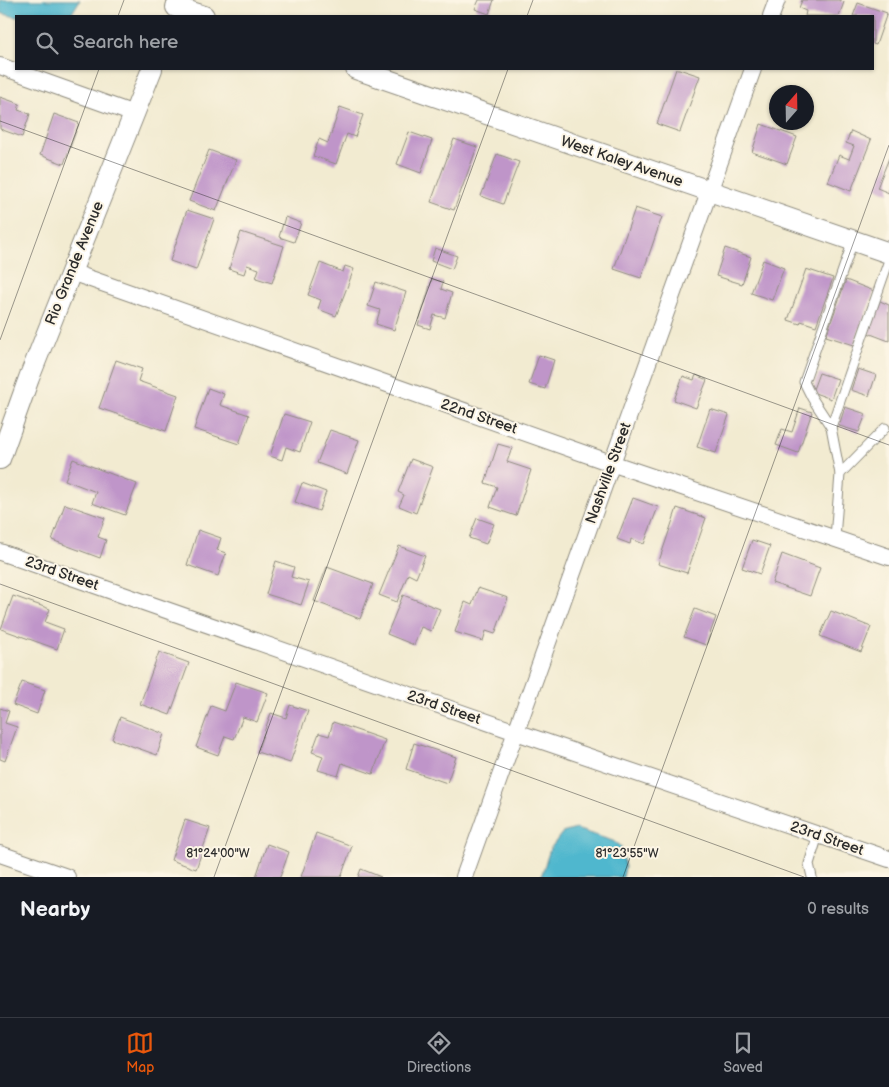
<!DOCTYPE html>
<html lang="en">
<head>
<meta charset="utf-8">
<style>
  body { margin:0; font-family:"Balsamiq Sans",sans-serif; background:#242831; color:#f1f3f6 }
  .compass { position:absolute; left:769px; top:85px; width:45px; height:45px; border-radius:50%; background:#171b24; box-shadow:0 1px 4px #0004; rotate:20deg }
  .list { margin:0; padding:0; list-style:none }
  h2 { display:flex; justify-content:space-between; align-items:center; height:65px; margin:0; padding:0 20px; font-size:21px }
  h2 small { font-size:16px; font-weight:400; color:#9ea1a6 }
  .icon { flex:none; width:28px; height:28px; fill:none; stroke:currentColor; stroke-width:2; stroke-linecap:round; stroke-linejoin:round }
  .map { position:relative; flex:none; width:889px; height:877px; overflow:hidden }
  .search { position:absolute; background:#171b24; box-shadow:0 1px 4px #0004; left:15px; right:15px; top:15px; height:55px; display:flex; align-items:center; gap:12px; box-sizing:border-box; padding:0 18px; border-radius:0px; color:#9ea1a6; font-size:19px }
  .sheet { height:140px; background:#171b24 }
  nav { display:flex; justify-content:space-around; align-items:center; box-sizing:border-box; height:70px; border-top:1px solid #363941; background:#171b24; font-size:14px; color:#9ea1a6 }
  nav a { display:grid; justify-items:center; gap:2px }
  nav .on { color:#ea580c }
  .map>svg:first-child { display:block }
  .water { fill:#50b7ce; stroke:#3e717c }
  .building { fill:#bf95c9 }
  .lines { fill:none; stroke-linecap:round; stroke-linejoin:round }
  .service-casing { stroke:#8e8b7e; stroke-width:11 }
  .minor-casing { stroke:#8e8b7e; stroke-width:18 }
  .tertiary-casing { stroke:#8e8b7e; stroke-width:22 }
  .service { stroke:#fff; stroke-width:9 }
  .minor { stroke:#fff; stroke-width:16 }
  .tertiary { stroke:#fff; stroke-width:20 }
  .ticks { fill:none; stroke:#2b2b2b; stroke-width:1; stroke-opacity:0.45 }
  .labels { text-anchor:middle; stroke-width:4; stroke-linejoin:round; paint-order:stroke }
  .street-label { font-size:15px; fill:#2b2b2b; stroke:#fcf5e5 }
  .ticks-label { font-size:12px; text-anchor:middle; fill:#2b2b2b; stroke:#fcf5e5; stroke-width:4; stroke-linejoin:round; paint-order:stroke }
</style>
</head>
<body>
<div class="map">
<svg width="889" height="877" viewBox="0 0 889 877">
  <rect width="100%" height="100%" fill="#fcf5e5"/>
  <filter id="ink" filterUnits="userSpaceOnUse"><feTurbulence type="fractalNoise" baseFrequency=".02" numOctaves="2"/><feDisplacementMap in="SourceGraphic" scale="10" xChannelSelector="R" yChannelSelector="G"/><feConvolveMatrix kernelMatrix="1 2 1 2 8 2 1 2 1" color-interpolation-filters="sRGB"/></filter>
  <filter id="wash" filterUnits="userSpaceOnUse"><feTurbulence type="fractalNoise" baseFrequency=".0096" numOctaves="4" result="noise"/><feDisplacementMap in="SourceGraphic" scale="20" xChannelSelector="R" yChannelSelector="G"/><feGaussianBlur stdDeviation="1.12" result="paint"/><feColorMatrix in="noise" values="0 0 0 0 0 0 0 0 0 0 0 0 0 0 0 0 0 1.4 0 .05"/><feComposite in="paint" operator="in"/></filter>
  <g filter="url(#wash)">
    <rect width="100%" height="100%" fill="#f2ebd1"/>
    <!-- water -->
    <g class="water">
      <polygon points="0,0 80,0 70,16 16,17 0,13"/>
      <polygon points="576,829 613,841 621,847 625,867 623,877 541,877 550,849 562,833"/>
    </g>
    <g id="blocks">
      <!-- building -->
      <g class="building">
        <polygon points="479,0 494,0 489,14 475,9"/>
        <polygon points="802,0 838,0 844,2 839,16 805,16 806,11 799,8"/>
        <polygon points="858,3 887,13 876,45 873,44 873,16 853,16"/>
        <polygon points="676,69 679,69 700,76 680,132 657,124"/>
        <polygon points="0,97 20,104 18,110 30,114 22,137 0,129"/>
        <polygon points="340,107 363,115 355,137 347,134 336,164 313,156 319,139 328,143"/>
        <polygon points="54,114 79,123 64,164 40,155"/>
        <polygon points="761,124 797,137 787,164 752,152"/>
        <polygon points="851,131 871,140 851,191 828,182 839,155 849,159 854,146 846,143"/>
        <polygon points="409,132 432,140 421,173 397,164"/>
        <polygon points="454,139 477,147 454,210 431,202"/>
        <polygon points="209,150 236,160 216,211 189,201"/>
        <polygon points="497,154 519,162 503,204 481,196"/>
        <polygon points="889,158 889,193 877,188"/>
        <polygon points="635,208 662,217 641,278 614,269"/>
        <polygon points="187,210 214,219 196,270 170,261"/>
        <polygon points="285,217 301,223 294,242 279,237"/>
        <polygon points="241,232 284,246 272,283 256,278 259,269 247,265 244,274 229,269"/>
        <polygon points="435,248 457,256 452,269 431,261"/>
        <polygon points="725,248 751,257 742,284 716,276"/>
        <polygon points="763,260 784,268 772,300 751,293"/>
        <polygon points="320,263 343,272 345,266 354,269 336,316 318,309 321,300 308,295"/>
        <polygon points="806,269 833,278 816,326 801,321 800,324 788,320"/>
        <polygon points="432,279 443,282 441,289 452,293 445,318 434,315 430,329 418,325"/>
        <polygon points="846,280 874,291 854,345 826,336"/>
        <polygon points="376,282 406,292 394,330 376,324 380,310 368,306"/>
        <polygon points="880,301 889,305 889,341 868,333"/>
        <polygon points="539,355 554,360 545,389 529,384"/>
        <polygon points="116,360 142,369 138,381 178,395 166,431 99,408"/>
        <polygon points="858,369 876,375 869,396 851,390"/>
        <polygon points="819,373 838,379 831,399 812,392"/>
        <polygon points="696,375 707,380 696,408 674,400 683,376 694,380"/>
        <polygon points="208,388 224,394 220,405 249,415 239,444 194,429"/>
        <polygon points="845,407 866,414 859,432 839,426"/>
        <polygon points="800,408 812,412 798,453 776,445 782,429 792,432"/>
        <polygon points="710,409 729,415 716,453 697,447"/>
        <polygon points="284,414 310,422 300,452 286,447 282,460 270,456"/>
        <polygon points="330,430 359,440 347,474 317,463"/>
        <polygon points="498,444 512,448 507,462 531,470 516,516 490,507 497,487 485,483"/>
        <polygon points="73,459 137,484 125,515 92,503 96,492 65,480"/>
        <polygon points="411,459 433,467 416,513 399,506 404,495 398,492"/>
        <polygon points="302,483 326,492 319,511 295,502"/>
        <polygon points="633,498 658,507 644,544 631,539 630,544 617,539"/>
        <polygon points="65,504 105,518 98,537 106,540 100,558 52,540"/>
        <polygon points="677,508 706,518 687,573 658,564"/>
        <polygon points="477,518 494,524 486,544 469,538"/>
        <polygon points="198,530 221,538 217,550 226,553 218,576 187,565"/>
        <polygon points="752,540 770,546 760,574 742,568"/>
        <polygon points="399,546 425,556 416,578 408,574 397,602 379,595"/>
        <polygon points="782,554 820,568 810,596 772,583"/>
        <polygon points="276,561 294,567 291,577 309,582 301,605 266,594"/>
        <polygon points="327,567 373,584 360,619 314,601"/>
        <polygon points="478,588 508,598 495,634 486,631 483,641 455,632 465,602 472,605"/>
        <polygon points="403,595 440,609 431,631 421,627 414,645 387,634"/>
        <polygon points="13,596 50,609 45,622 64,629 57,649 1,629"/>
        <polygon points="695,609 716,617 706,645 684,637"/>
        <polygon points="831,611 871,627 861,652 820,636"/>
        <polygon points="159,652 189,663 170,715 140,704"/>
        <polygon points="22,682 45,690 37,714 13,705"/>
        <polygon points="236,682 268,693 257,722 243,717 234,739 225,736 218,755 196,747 211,706 225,711"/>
        <polygon points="290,705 308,711 290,763 257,752 271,713 286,718"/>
        <polygon points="0,708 9,711 5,723 17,727 5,761 0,759"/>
        <polygon points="120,717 164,734 157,755 112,739"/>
        <polygon points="333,722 385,740 373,774 342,763 338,776 318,770 323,756 312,752 319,733 329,736"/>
        <polygon points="414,743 456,757 447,783 406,769"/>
        <polygon points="185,820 210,828 196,869 171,860"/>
        <polygon points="316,833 352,846 341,877 301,877"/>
        <polygon points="267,844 289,852 280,877 256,877"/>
        <polygon points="361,869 381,877 358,877"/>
      </g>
    </g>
  </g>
  <g filter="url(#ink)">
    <use href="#blocks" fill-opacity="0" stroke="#8e8b7e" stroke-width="1"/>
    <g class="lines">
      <!-- service casing -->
      <g class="service-casing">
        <g id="service">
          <polyline points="831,427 889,260"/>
          <polyline points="840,474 885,428"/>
          <polyline points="835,538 840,474 831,427 812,398 804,382 853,241"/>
          <polyline points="812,877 809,864 818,835"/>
        </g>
      </g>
      <!-- minor casing -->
      <g class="minor-casing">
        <g id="minor">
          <polyline points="771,16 777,0"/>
          <polyline points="0,66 134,114"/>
          <polyline points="71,272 611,463 889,557"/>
          <polyline points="0,552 516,732 889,859"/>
          <polyline points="0,854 67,877"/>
          <polyline points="464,877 753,69"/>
        </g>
      </g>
      <!-- tertiary casing -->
      <g class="tertiary-casing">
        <g id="tertiary">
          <polyline points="176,7 204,16"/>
          <polyline points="356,69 889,253"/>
          <polyline points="0,459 29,378 152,69"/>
        </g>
      </g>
      <!-- service -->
      <use href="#service" class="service"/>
      <!-- minor -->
      <use href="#minor" class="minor"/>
      <!-- tertiary -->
      <use href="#tertiary" class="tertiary"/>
    </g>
  </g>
  <!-- ticks -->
  <path class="ticks" d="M118,16L124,0M527,16L533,0M0,121L889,445M0,340L99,69M0,584L804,877M214,877L508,69M623,877L889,145"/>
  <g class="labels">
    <!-- street labels -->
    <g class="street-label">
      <text transform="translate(622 161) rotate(19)" y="5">West Kaley Avenue</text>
      <text transform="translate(74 263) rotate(-68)" y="5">Rio Grande Avenue</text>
      <text transform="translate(479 416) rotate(19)" y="5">22nd Street</text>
      <text transform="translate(608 473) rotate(-70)" y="5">Nashville Street</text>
      <text transform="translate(62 573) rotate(19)" y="5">23rd Street</text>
      <text transform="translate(444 707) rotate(19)" y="5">23rd Street</text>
      <text transform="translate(827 838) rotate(19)" y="5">23rd Street</text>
    </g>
  </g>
  <g class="ticks-label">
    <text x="218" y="857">81°24'00"W</text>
    <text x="627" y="857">81°23'55"W</text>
  </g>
</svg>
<svg class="compass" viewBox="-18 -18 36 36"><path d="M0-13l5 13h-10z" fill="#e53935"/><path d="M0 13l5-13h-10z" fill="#9ea1a6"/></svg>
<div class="search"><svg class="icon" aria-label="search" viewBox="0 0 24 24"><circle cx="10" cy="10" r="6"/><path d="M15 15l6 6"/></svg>Search here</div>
</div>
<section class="sheet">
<h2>Nearby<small>0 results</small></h2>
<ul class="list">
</ul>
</section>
<nav>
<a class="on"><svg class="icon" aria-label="map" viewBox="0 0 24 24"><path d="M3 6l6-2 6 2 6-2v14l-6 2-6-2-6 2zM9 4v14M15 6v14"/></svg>Map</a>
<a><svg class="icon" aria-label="directions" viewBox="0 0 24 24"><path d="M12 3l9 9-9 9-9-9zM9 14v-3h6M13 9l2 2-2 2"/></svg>Directions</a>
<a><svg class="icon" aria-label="saved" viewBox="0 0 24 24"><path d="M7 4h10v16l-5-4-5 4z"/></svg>Saved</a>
</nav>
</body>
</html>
